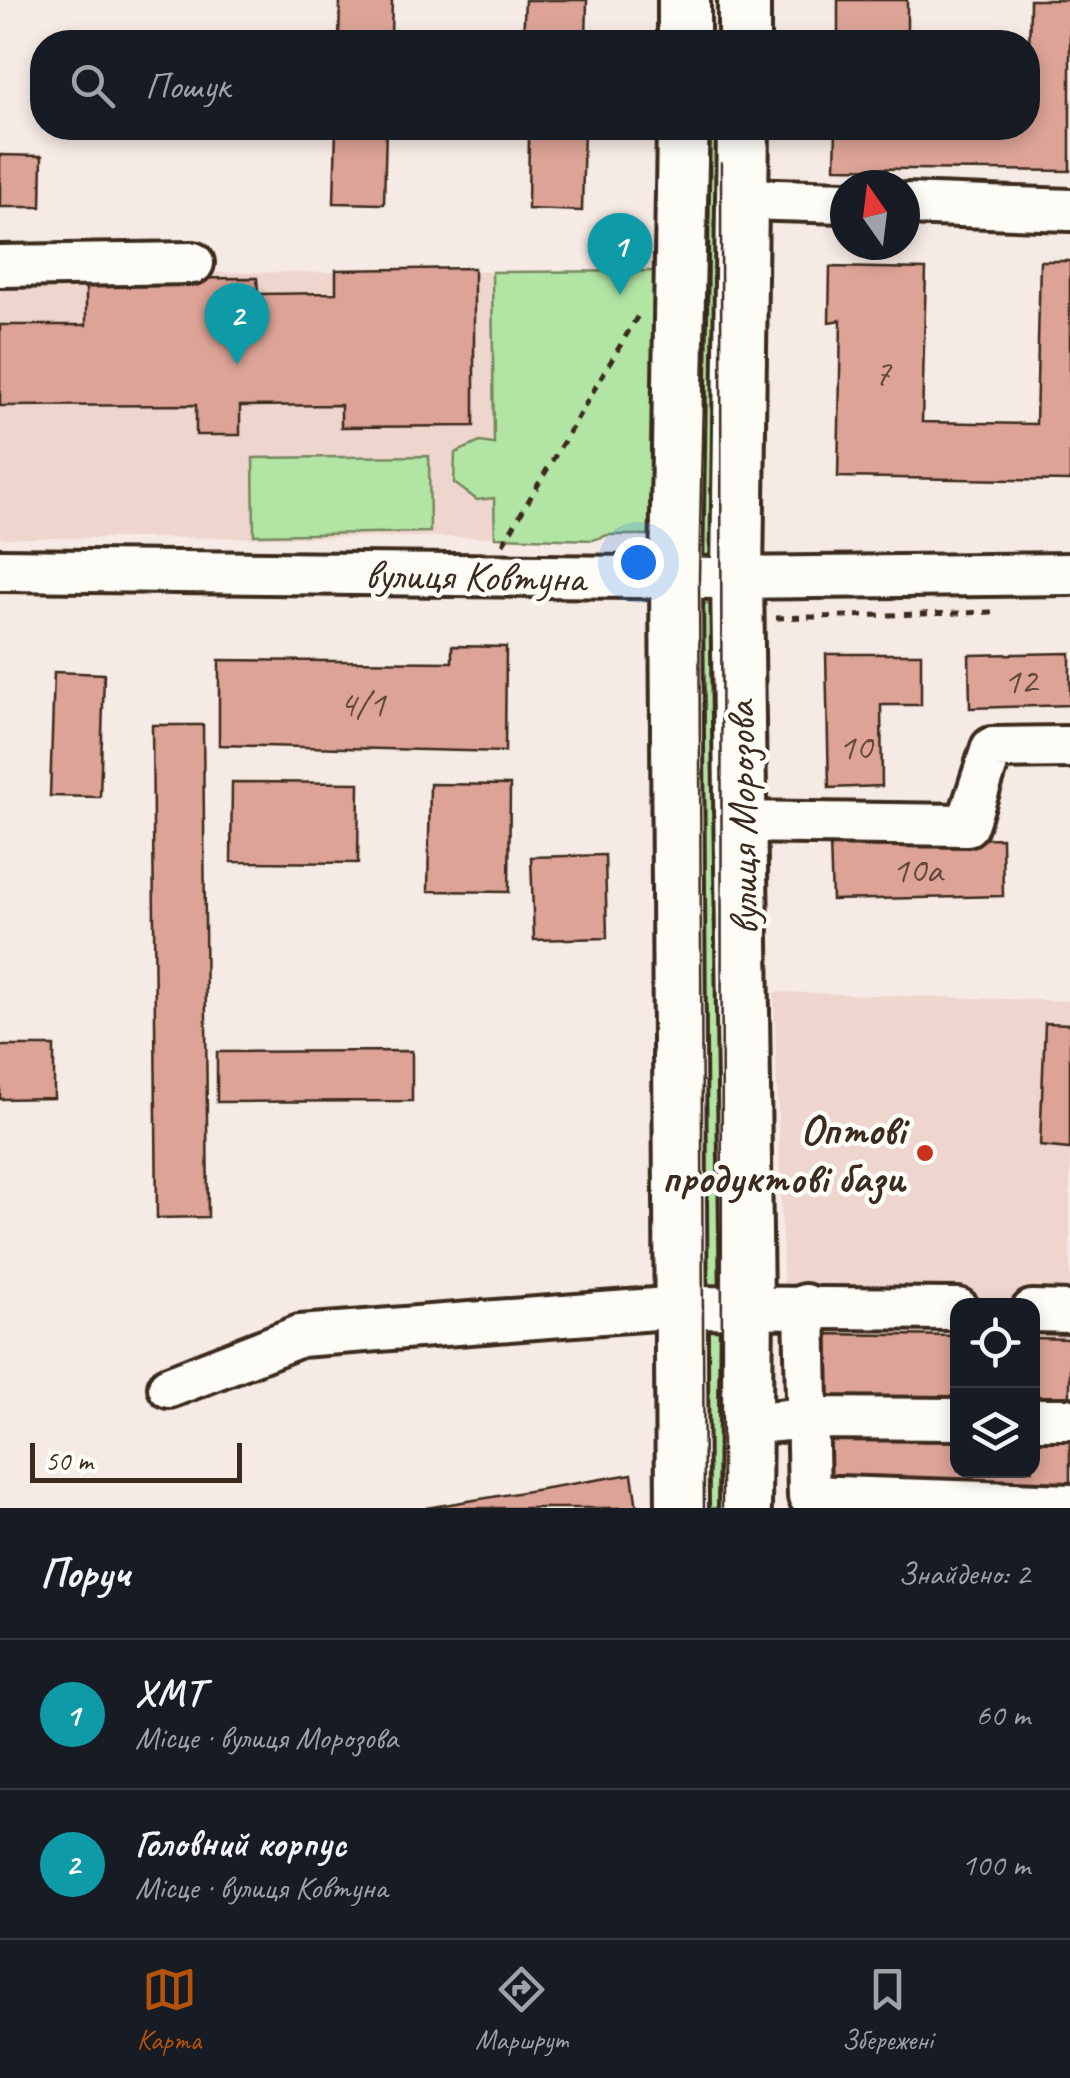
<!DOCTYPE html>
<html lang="uk">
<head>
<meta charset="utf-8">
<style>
  body { margin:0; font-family:Caveat,sans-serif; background:#20242c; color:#f1f3f6 }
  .controls { position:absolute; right:30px; bottom:30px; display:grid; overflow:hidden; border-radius:20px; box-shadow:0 5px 15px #0003 }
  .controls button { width:90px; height:90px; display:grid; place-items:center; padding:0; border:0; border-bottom:2px solid #363941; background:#171b24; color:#f1f3f6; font:50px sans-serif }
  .compass { position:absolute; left:830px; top:170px; width:90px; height:90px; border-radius:50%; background:#171b24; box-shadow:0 5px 15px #0003; rotate:346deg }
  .scale { position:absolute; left:30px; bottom:25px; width:212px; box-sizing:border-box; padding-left:10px; border:5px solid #3b2a1e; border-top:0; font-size:28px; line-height:35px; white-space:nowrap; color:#3b2a1e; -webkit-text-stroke:8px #fdfcf7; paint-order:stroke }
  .you { position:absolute; left:638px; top:562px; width:35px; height:35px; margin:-25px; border:8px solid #fff; border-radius:50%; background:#1a73e8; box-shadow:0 0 0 15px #1a73e833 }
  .badge { display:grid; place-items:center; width:65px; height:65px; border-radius:50%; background:#b45309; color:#fff; font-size:32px; font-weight:700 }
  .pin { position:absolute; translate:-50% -82px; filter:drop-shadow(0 2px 5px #0008) }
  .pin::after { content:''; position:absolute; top:52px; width:35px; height:30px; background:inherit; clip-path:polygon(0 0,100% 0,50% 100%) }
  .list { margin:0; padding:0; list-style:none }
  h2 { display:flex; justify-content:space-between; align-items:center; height:130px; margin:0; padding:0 40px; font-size:42px }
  h2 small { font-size:32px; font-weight:400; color:#9ea1a6 }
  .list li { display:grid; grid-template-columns:65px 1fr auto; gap:30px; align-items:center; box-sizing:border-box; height:150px; padding:0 40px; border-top:2px solid #363941 }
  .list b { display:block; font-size:38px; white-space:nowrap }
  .list p { margin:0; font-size:32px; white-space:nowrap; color:#9ea1a6 }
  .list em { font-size:32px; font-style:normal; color:#9ea1a6 }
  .icon { flex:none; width:55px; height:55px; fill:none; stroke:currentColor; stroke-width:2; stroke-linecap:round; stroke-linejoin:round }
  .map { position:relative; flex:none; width:1070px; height:1508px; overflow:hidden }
  .search { position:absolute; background:#171b24; box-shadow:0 5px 15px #0003; left:30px; right:30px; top:30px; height:110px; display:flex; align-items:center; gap:25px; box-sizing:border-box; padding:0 35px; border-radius:40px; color:#9ea1a6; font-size:38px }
  .sheet { height:430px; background:#171b24 }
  nav { display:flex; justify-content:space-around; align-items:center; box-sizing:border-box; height:140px; border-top:2px solid #363941; background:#171b24; font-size:28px; color:#9ea1a6 }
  nav a { display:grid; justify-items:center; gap:5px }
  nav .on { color:#b45309 }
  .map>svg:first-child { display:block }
  .built { fill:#eed5cd; fill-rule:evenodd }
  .green { fill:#b2e4a4; stroke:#768761; stroke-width:2.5 }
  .building { fill:#dca396; stroke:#3b2a1e; stroke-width:2.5 }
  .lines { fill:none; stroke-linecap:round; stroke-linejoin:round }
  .minor-casing { stroke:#3b2a1e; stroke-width:48 }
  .major-casing { stroke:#3b2a1e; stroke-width:58 }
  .path { stroke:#3b2a1e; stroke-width:5; stroke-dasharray:8 8; stroke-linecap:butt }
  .minor { stroke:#fdfcf7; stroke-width:40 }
  .major { stroke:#fdfcf7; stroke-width:50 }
  .tram { stroke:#3b2a1e; stroke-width:2.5 }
  .poi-dot { fill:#c8321e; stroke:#fdfcf7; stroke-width:4 }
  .labels { text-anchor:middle; stroke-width:9; stroke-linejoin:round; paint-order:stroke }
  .number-label { font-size:38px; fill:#63483c }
  .street-label { font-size:42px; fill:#3b2a1e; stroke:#fdfcf7 }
  .poi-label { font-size:42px; font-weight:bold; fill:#3b2a1e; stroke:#fdfcf7; text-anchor:end }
</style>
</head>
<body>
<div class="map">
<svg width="1070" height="1508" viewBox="0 0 1070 1508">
  <rect width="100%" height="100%" fill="#f6eae4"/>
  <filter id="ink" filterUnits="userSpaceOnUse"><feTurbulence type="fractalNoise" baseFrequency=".01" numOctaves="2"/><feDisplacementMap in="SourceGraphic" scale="20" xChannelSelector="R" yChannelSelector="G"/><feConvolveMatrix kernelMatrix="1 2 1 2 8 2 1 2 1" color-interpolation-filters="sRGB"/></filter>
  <g filter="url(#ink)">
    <!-- built -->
    <g class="built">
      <polygon points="492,272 495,537 0,538 0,273"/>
      <path d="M774,992L1070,1001V1508H791ZM958,1306H1032V1470H958Z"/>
    </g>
    <!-- green -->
    <g class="green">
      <polygon points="691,128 734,128 730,570 684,571"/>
      <polygon points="656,271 659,535 608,535 593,540 495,537 494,498 477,500 454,483 455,453 480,442 494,444 492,272"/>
      <polygon points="429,456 430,532 254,535 253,458"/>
      <polygon points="728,603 732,1299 698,1300 687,604"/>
      <polygon points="692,1317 732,1319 732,1508 693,1508"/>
    </g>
    <!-- building -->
    <g class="building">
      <polygon points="340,0 392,0 391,35 523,39 525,0 587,0 586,42 339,42"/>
      <rect x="838" y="0" width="69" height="42"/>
      <polygon points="1030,0 1070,0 1070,171 835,168 836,128 1028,128"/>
      <polygon points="336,128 386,128 384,204 334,203"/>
      <polygon points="529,128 584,128 582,211 528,209"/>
      <polygon points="0,155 42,156 41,207 0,207"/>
      <polygon points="1040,261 1070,261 1070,481 838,477 841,320 829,322 830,267 926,269 922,422 1036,424"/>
      <polygon points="474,268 474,426 341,427 341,405 240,406 240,435 196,435 196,405 0,406 0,325 86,325 86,279 257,278 258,294 336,293 336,270"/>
      <polygon points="452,646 506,647 505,752 219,745 219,660 452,662"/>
      <polygon points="1070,653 1070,705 970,708 969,655"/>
      <polygon points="826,654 921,654 921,705 881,705 882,786 829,788"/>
      <polygon points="54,672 104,674 100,797 50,796"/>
      <polygon points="152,725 203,725 208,1217 157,1218"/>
      <polygon points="232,782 359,783 358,863 231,862"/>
      <polygon points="430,784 510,785 509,892 428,891"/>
      <polygon points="1002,838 1003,896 832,900 830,843"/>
      <polygon points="605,855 607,938 534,940 531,857"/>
      <polygon points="1045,1023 1070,1024 1070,1149 1040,1146"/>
      <polygon points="0,1046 54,1046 54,1098 0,1099"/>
      <polygon points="412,1051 412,1101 217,1102 217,1052"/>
      <polygon points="820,1334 958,1336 958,1403 818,1400"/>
      <polygon points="1032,1338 1070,1339 1070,1405 1032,1404"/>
      <polygon points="819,1433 958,1435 958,1470 1032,1470 1032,1436 1070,1437 1070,1495 818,1492"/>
      <polygon points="632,1474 637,1508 426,1508"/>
    </g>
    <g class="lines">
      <!-- minor casing -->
      <g class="minor-casing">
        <g id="minor">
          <polyline points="742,199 845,202"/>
          <polyline points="905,204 1070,210"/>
          <polyline points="0,266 193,263"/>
          <polyline points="0,570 720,578 1070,574"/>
          <polyline points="741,822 967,825 992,748 1070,747"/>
          <polyline points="805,1305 809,1496 1070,1505"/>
          <polyline points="1032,1311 1070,1312"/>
          <polyline points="169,1387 300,1336 681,1307 958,1309"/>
          <polyline points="1032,1419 1070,1419"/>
          <polyline points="746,1424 808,1418 958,1419"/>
        </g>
      </g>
      <!-- major casing -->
      <g class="major-casing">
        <g id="major">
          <polyline points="684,42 684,0"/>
          <polyline points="744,42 744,0"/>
          <polyline points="743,128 737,577 747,1306 745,1508"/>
          <polyline points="682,1508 676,577 683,128"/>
        </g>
      </g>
      <!-- path -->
      <g class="path">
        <polyline points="503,544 640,312"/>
        <polyline points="776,618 995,612"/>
      </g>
      <!-- minor -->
      <use href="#minor" class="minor"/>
      <!-- major -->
      <use href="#major" class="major"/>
      <!-- tram -->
      <g class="tram">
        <polyline points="716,42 718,0"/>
        <polyline points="721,163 722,1508"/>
        <polyline points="704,1508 699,577 709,128"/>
      </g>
    </g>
  </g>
  <!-- markers -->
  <circle class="poi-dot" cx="925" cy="1153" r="10"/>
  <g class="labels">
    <!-- number labels -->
    <g class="number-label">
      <text x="882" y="385">7</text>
      <text x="1020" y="693">12</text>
      <text x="362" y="716">4/1</text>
      <text x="855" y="759">10</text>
      <text x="917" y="882">10а</text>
    </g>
    <!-- street labels -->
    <g class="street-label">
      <text transform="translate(475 575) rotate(1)" y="15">вулиця Ковтуна</text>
      <text transform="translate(741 818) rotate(-91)" y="15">вулиця Морозова</text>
    </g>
    <!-- poi labels -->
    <g class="poi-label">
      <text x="905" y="1144">Оптові<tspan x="905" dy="48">продуктові бази</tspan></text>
    </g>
  </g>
</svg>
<div class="controls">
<button><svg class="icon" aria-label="locate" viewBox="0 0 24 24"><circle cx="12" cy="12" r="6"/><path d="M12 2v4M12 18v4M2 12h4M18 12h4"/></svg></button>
<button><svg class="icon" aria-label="layers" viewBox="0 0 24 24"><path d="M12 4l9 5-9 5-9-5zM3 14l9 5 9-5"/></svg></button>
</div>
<svg class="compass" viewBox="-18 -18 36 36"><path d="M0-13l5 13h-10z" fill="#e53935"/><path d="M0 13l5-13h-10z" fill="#9ea1a6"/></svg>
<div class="scale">50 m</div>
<div class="you"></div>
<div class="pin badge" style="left:620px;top:295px;background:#0f9aa8">1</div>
<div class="pin badge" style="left:237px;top:365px;background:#0f9aa8">2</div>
<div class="search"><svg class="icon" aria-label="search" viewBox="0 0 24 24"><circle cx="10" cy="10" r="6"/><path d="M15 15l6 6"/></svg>Пошук</div>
</div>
<section class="sheet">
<h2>Поруч<small>Знайдено: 2</small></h2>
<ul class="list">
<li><span class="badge" style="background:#0f9aa8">1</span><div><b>ХМТ</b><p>Місце · вулиця Морозова</p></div><em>60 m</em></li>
<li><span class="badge" style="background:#0f9aa8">2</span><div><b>Головний корпус</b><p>Місце · вулиця Ковтуна</p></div><em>100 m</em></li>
</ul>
</section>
<nav>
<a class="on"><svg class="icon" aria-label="map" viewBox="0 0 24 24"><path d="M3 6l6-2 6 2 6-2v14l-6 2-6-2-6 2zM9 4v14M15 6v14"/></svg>Карта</a>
<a><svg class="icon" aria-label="directions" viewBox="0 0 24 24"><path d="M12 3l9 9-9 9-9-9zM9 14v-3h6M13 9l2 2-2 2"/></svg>Маршрут</a>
<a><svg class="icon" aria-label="saved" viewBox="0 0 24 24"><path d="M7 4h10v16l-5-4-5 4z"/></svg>Збережені</a>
</nav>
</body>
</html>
